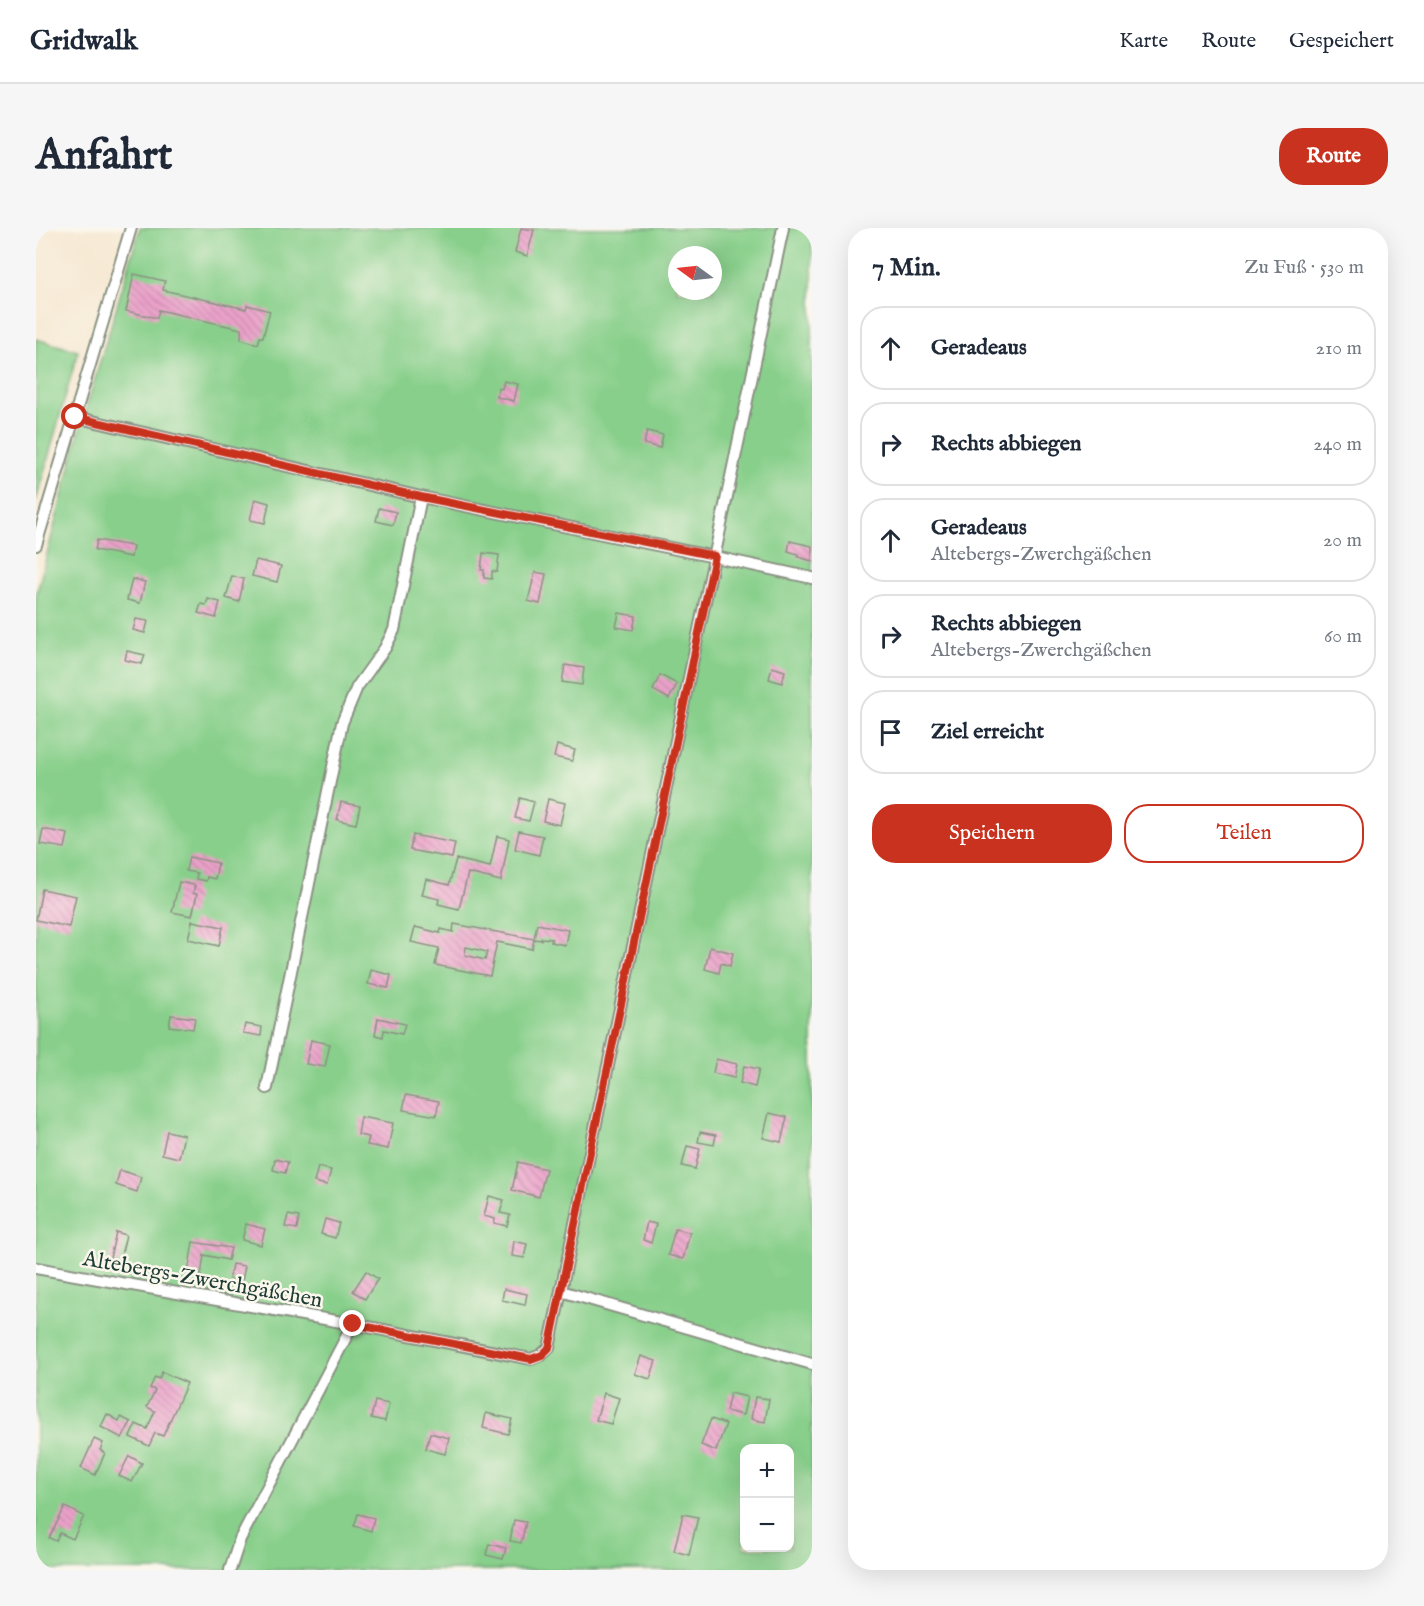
<!DOCTYPE html>
<html lang="de">
<head>
<meta charset="utf-8">
<style>
  body { margin:0; font-family:"IM FELL English",serif; background:#f6f6f7; color:#1f2937 }
  .controls { position:absolute; right:18px; bottom:18px; display:grid; overflow:hidden; border-radius:12px; box-shadow:0 6px 24px #0002 }
  .controls button { width:54px; height:54px; display:grid; place-items:center; padding:0; border:0; border-bottom:2px solid #e0e1e3; background:#fff; color:#1f2937; font:30px sans-serif }
  .compass { position:absolute; left:632px; top:18px; width:54px; height:54px; border-radius:50%; background:#fff; box-shadow:0 6px 24px #0002; rotate:285deg }
  .stop { position:absolute; width:18px; height:18px; margin:-14px; border:4px solid #c8321e; border-radius:50%; background:#fff }
  .stop.end { background:#c8321e; border-color:#fff; box-shadow:0 2px 6px #0008 }
  .list { margin:0; padding:0; list-style:none }
  h2 { display:flex; justify-content:space-between; align-items:center; height:78px; margin:0; padding:0 24px; font-size:26px }
  h2 small { font-size:20px; font-weight:400; color:#747a83 }
  .list li { display:grid; grid-template-columns:39px 1fr auto; gap:18px; align-items:center; box-sizing:border-box; height:84px; margin:0 12px 12px; padding:0 12px; border:2px solid #e0e1e3; border-radius:24px }
  .list b { display:block; font-size:22px; white-space:nowrap }
  .list p { margin:0; font-size:20px; white-space:nowrap; color:#747a83 }
  .list em { font-size:20px; font-style:normal; color:#747a83 }
  .actions { display:flex; gap:12px; padding:18px 24px }
  .actions a { flex:1; padding:14px 0; border:2px solid #c8321e; border-radius:24px; text-align:center; font-size:21px; color:#c8321e }
  .actions .main { background:#c8321e; color:#fff }
  .icon { flex:none; width:33px; height:33px; fill:none; stroke:currentColor; stroke-width:2; stroke-linecap:round; stroke-linejoin:round }
  .map { position:relative; flex:none; width:776px; height:1342px; overflow:hidden; border-radius:24px }
  header { display:flex; align-items:center; gap:36px; box-sizing:border-box; height:84px; padding:0 30px; background:#fff; border-bottom:2px solid #e0e1e3 }
  header strong { font-size:28px }
  nav { display:flex; gap:33px; margin-inline-start:auto; font-size:21px }
  .intro { display:flex; align-items:center; justify-content:space-between; box-sizing:border-box; height:144px; padding:0 36px }
  h1 { margin:0; font-size:42px }
  .button { padding:15px 27px; border-radius:24px; background:#c8321e; color:#fff; font-size:21px; font-weight:700 }
  main { display:flex; gap:36px; padding:0 36px }
  aside { flex:1; background:#fff; border-radius:24px; box-shadow:0 6px 24px #0002 }
  .map>svg:first-child { display:block }
  .green { fill:#87cf8a; stroke:#53865f; stroke-width:1.5; fill-rule:evenodd }
  .building { fill:url(#building-back-hatch); fill-rule:evenodd }
  .lines { fill:none; stroke-linecap:round; stroke-linejoin:round }
  .service-casing { stroke:#8a9283; stroke-width:14 }
  .service { stroke:#fff; stroke-width:10 }
  .route { stroke:#c8321e; stroke-width:8 }
  .labels { text-anchor:middle; stroke-width:5; stroke-linejoin:round; paint-order:stroke }
  .street-label { font-size:22px; fill:#1f3d34; stroke:#fbf7ec }
</style>
</head>
<body>
<header>
<strong>Gridwalk</strong>
<nav><a>Karte</a><a>Route</a><a>Gespeichert</a></nav>
</header>
<div class="intro"><h1>Anfahrt</h1><a class="button">Route</a></div>
<main>
<div class="map">
<svg width="776" height="1342" viewBox="0 0 776 1342">
  <defs>
    <pattern id="building-back-hatch" width="6" height="6" patternUnits="userSpaceOnUse" patternTransform="scale(1.5)"><rect width="6" height="6" fill="#eca2ca"/><path d="M-1 5l2 2M0 0l6 6M5-1l2 2" fill="none" stroke="#bf85a5"/></pattern>
  </defs>
  <rect width="100%" height="100%" fill="#fbf7ec"/>
  <filter id="ink" filterUnits="userSpaceOnUse"><feTurbulence type="fractalNoise" baseFrequency=".0167" numOctaves="2"/><feDisplacementMap in="SourceGraphic" scale="12" xChannelSelector="R" yChannelSelector="G"/><feConvolveMatrix kernelMatrix="1 2 1 2 8 2 1 2 1" color-interpolation-filters="sRGB"/></filter>
  <filter id="wash" filterUnits="userSpaceOnUse"><feTurbulence type="fractalNoise" baseFrequency=".008" numOctaves="4" result="noise"/><feDisplacementMap in="SourceGraphic" scale="24" xChannelSelector="R" yChannelSelector="G"/><feGaussianBlur stdDeviation="1.35" result="paint"/><feColorMatrix in="noise" values="0 0 0 0 0 0 0 0 0 0 0 0 0 0 0 0 0 1.4 0 .05"/><feComposite in="paint" operator="in"/></filter>
  <g filter="url(#wash)">
    <rect width="100%" height="100%" fill="#f6e8d2"/>
    <!-- green -->
    <g class="green">
      <path d="M104,0H776V1342H0V368L42,208ZM641,27H677V63H641ZM708,1220H754V1320H708Z"/>
      <polygon points="0,111 42,123 0,273"/>
    </g>
    <g id="blocks">
      <!-- building -->
      <g class="building">
        <polygon points="485,0 498,2 491,28 479,24"/>
        <polygon points="98,46 129,53 127,62 210,81 211,77 234,83 227,109 224,109 222,116 205,111 205,101 123,82 121,90 90,83"/>
        <polygon points="468,153 482,156 478,173 461,169 463,160 466,161"/>
        <polygon points="611,203 627,207 624,220 608,216"/>
        <polygon points="219,271 233,275 229,295 214,292"/>
        <polygon points="343,280 360,284 357,297 340,293"/>
        <polygon points="61,312 97,318 95,329 59,322"/>
        <polygon points="754,313 776,318 776,333 762,329 762,326 752,323"/>
        <polygon points="447,325 463,327 461,344 456,343 456,351 448,350 448,342 445,342"/>
        <polygon points="220,332 245,338 241,354 216,348"/>
        <polygon points="499,344 510,346 504,376 492,373"/>
        <polygon points="196,348 208,351 203,374 190,370"/>
        <polygon points="96,351 109,354 104,375 91,372"/>
        <polygon points="172,371 184,374 180,390 162,385 165,376 170,377"/>
        <polygon points="583,385 600,388 597,402 580,399"/>
        <polygon points="100,391 112,393 109,405 97,402"/>
        <polygon points="91,423 109,427 106,436 89,432"/>
        <polygon points="529,437 548,440 546,457 526,454"/>
        <polygon points="736,439 749,443 746,455 733,451"/>
        <polygon points="624,447 641,456 633,471 617,462"/>
        <polygon points="521,517 539,522 536,533 518,529"/>
        <polygon points="484,570 498,574 493,593 479,590"/>
        <polygon points="512,571 529,575 524,597 507,593"/>
        <polygon points="305,574 324,578 320,596 301,592"/>
        <polygon points="7,601 32,606 29,620 4,616"/>
        <polygon points="483,603 507,608 503,627 479,621"/>
        <polygon points="377,607 419,615 416,630 374,622"/>
        <polygon points="461,608 473,611 465,653 432,645 423,681 402,676 403,671 386,667 390,651 413,657 420,631 454,639"/>
        <polygon points="153,629 182,635 179,651 171,649 170,653 160,651 161,645 150,643"/>
        <polygon points="143,654 159,657 157,665 161,666 156,688 136,684"/>
        <polygon points="6,661 40,668 33,699 0,692"/>
        <polygon points="156,693 187,699 183,718 152,711"/>
        <path d="M418,696L498,711L496,721L461,714L454,748L399,737L403,720L375,714L379,699L404,705L405,701L417,704ZM430,719L451,724L449,732L429,727Z"/>
        <polygon points="501,696 532,702 529,717 515,714 516,711 505,710 505,712 498,711"/>
        <polygon points="674,719 697,725 694,738 685,735 683,745 669,741"/>
        <polygon points="335,742 355,747 352,760 332,756"/>
        <polygon points="135,787 159,790 157,801 133,798"/>
        <polygon points="342,790 369,796 366,806 348,802 347,809 339,807"/>
        <polygon points="209,796 226,799 225,808 207,805"/>
        <polygon points="275,812 294,816 289,839 270,836"/>
        <polygon points="680,831 701,836 698,850 677,845"/>
        <polygon points="708,838 723,841 719,859 704,855"/>
        <polygon points="370,867 403,873 400,888 367,882"/>
        <polygon points="733,885 751,889 745,914 727,910"/>
        <polygon points="325,889 357,895 352,921 331,917 333,909 322,907"/>
        <polygon points="131,903 148,907 143,930 126,926"/>
        <polygon points="664,904 680,907 678,917 662,914"/>
        <polygon points="651,918 664,921 659,941 646,938"/>
        <polygon points="239,931 252,934 249,945 237,942"/>
        <polygon points="482,934 510,941 503,969 476,962"/>
        <polygon points="282,939 295,942 291,957 278,954"/>
        <polygon points="84,942 105,949 101,964 80,957"/>
        <polygon points="453,968 468,972 464,985 474,987 471,998 458,995 459,991 448,988"/>
        <polygon points="252,987 263,989 261,1001 249,999"/>
        <polygon points="289,991 303,995 299,1010 285,1006"/>
        <polygon points="611,994 620,996 615,1015 607,1012"/>
        <polygon points="210,996 229,1001 225,1017 206,1012"/>
        <polygon points="639,1001 654,1004 647,1031 632,1027"/>
        <polygon points="80,1004 90,1007 83,1036 73,1034"/>
        <polygon points="478,1013 491,1016 488,1030 476,1028"/>
        <polygon points="157,1014 195,1020 192,1032 168,1027 165,1048 152,1045"/>
        <polygon points="196,1036 209,1038 206,1053 193,1051"/>
        <polygon points="330,1043 342,1051 329,1071 317,1063"/>
        <polygon points="468,1061 491,1066 489,1077 466,1072"/>
        <polygon points="605,1128 620,1133 614,1151 599,1146"/>
        <polygon points="126,1144 151,1155 127,1208 119,1205 113,1218 94,1209 100,1196 111,1201 119,1183 111,1179 119,1162 114,1160 119,1149 123,1151"/>
        <polygon points="568,1165 583,1170 575,1196 560,1192"/>
        <polygon points="694,1165 711,1169 707,1187 690,1183"/>
        <polygon points="719,1169 733,1171 729,1194 715,1191"/>
        <polygon points="339,1173 353,1176 349,1193 335,1190"/>
        <polygon points="450,1185 476,1191 472,1206 447,1200"/>
        <polygon points="71,1186 83,1193 85,1189 95,1194 86,1210 65,1199"/>
        <polygon points="675,1191 690,1196 680,1223 665,1217"/>
        <polygon points="394,1205 413,1210 409,1226 390,1221"/>
        <polygon points="58,1211 67,1215 64,1222 69,1225 59,1247 45,1240"/>
        <polygon points="93,1228 106,1235 96,1254 83,1248"/>
        <polygon points="29,1279 48,1288 37,1311 24,1305 20,1313 13,1310"/>
        <polygon points="322,1286 338,1290 335,1303 318,1298"/>
        <polygon points="647,1286 662,1289 653,1327 638,1323"/>
        <polygon points="478,1292 490,1294 485,1315 474,1313"/>
        <polygon points="453,1316 470,1320 467,1331 450,1327"/>
      </g>
    </g>
  </g>
  <g filter="url(#ink)">
    <use href="#blocks" fill-opacity="0" stroke="#8a9283" stroke-width="1.5"/>
    <g class="lines">
      <!-- service casing -->
      <g class="service-casing">
        <g id="service">
          <polyline points="39,189 385,269 679,329 776,350"/>
          <polyline points="0,317 95,0"/>
          <polyline points="231,860 306,495 321,459 349,420 358,402 385,269"/>
          <polyline points="0,1040 317,1096 495,1131 505,1127 513,1120 747,0"/>
          <polyline points="525,1063 776,1136"/>
          <polyline points="194,1342 204,1311 317,1096"/>
        </g>
      </g>
      <!-- service -->
      <use href="#service" class="service"/>
    </g>
  </g>
  <g class="lines" filter="url(#ink)">
    <!-- route -->
    <polyline class="route" points="39,189 385,269 679,328 513,1120 506,1127 495,1131 317,1096"/>
  </g>
  <g class="labels">
    <!-- street labels -->
    <g class="street-label">
      <text transform="translate(167 1050) rotate(10)" y="8">Altebergs-Zwerchgäßchen</text>
    </g>
  </g>
</svg>
<div class="controls">
<button>+</button>
<button>−</button>
</div>
<svg class="compass" viewBox="-18 -18 36 36"><path d="M0-13l5 13h-10z" fill="#e53935"/><path d="M0 13l5-13h-10z" fill="#747a83"/></svg>
<div class="stop" style="left:39px;top:189px"></div>
<div class="stop end" style="left:317px;top:1096px"></div>
</div>
<aside>
<h2>7 Min.<small>Zu Fuß · 530 m</small></h2>
<ul class="list">
<li><svg class="icon" aria-label="ahead" viewBox="0 0 24 24"><path d="M12 20V5M6 11l6-6 6 6"/></svg><div><b>Geradeaus</b></div><em>210 m</em></li>
<li><svg class="icon" aria-label="right" viewBox="0 0 24 24"><path d="M7 20v-9h11M14 6l5 5-5 5"/></svg><div><b>Rechts abbiegen</b></div><em>240 m</em></li>
<li><svg class="icon" aria-label="ahead" viewBox="0 0 24 24"><path d="M12 20V5M6 11l6-6 6 6"/></svg><div><b>Geradeaus</b><p>Altebergs-Zwerchgäßchen</p></div><em>20 m</em></li>
<li><svg class="icon" aria-label="right" viewBox="0 0 24 24"><path d="M7 20v-9h11M14 6l5 5-5 5"/></svg><div><b>Rechts abbiegen</b><p>Altebergs-Zwerchgäßchen</p></div><em>60 m</em></li>
<li><svg class="icon" aria-label="arrive" viewBox="0 0 24 24"><path d="M6 21V4h12l-3 4 3 4H6"/></svg><div><b>Ziel erreicht</b></div></li>
</ul>
<div class="actions"><a class="main">Speichern</a><a>Teilen</a></div>
</aside>
</main>
</body>
</html>
